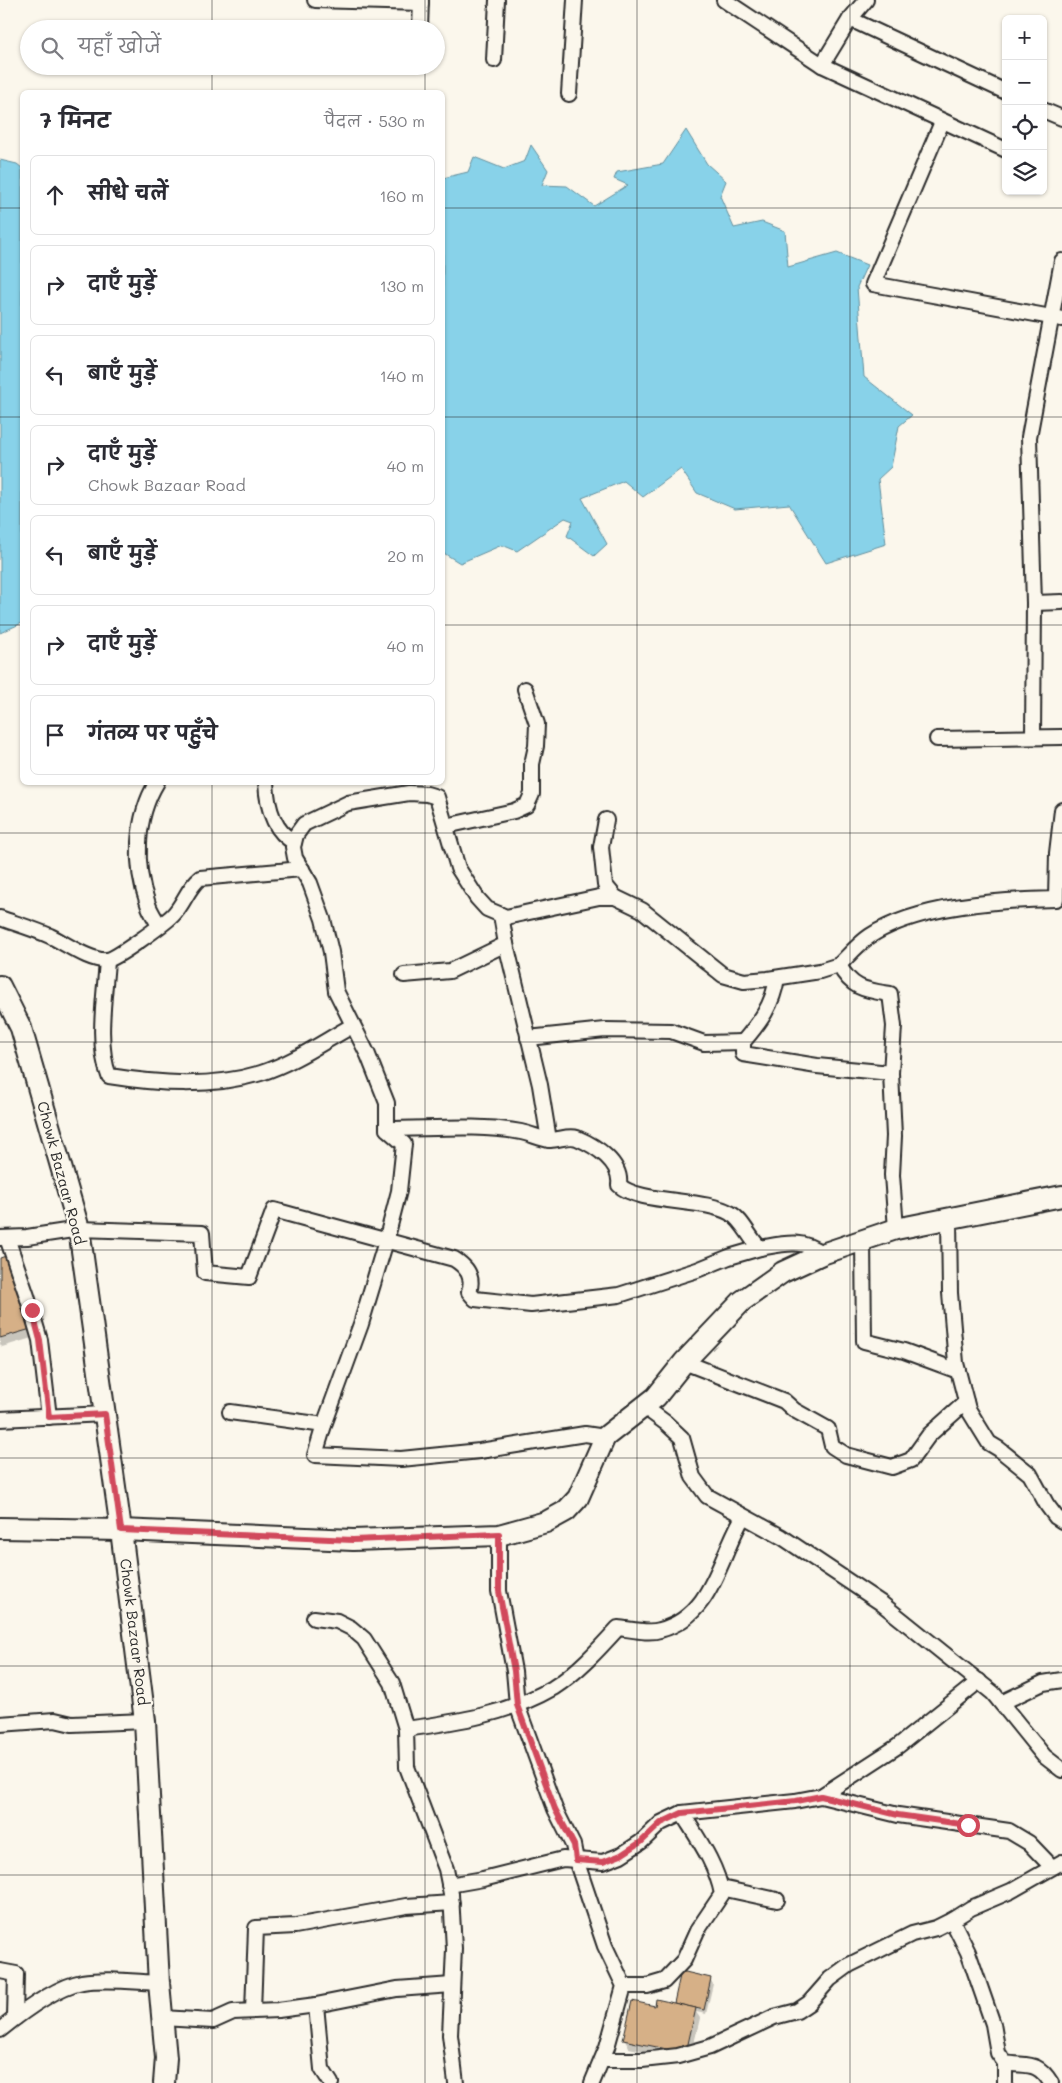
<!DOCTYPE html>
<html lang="hi">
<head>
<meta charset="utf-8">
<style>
  body { margin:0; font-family:Mali,"Playpen Sans Deva",sans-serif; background:#f7f7f7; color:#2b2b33 }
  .controls { position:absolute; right:15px; top:15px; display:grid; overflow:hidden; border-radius:8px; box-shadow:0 1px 4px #0004 }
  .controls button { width:45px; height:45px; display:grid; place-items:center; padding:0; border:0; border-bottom:1px solid #e1e1e2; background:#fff; color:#2b2b33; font:25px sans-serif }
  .stop { position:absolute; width:15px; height:15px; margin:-11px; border:4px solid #d1495b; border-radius:50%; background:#fff }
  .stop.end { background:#d1495b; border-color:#fff; box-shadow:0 1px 5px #0008 }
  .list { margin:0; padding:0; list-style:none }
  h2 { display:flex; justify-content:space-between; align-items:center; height:65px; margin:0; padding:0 20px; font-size:21px }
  h2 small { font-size:16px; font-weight:400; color:#7c7c81 }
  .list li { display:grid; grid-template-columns:32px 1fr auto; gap:15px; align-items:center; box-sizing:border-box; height:80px; margin:0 10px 10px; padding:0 10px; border:1px solid #e1e1e2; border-radius:8px }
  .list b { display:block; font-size:19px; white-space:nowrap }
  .list p { margin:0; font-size:16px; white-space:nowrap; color:#7c7c81 }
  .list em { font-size:16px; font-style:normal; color:#7c7c81 }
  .icon { flex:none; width:28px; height:28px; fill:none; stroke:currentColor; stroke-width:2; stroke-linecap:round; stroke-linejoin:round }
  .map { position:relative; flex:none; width:1062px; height:2083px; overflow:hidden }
  .search { position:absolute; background:#fff; box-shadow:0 1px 4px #0004; left:20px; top:20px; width:425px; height:55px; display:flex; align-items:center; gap:12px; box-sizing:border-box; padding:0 18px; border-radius:28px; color:#7c7c81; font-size:19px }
  .panel { position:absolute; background:#fff; box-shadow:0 1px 4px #0004; left:20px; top:90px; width:425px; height:695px; border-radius:8px }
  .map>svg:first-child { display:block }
  .water { fill:#88d2e9; stroke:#638f9d }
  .shadow { fill:#0003 }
  .building { fill:#d6b087; stroke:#2b2b2b }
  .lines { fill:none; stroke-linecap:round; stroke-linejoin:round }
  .street-casing { stroke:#2b2b2b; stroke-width:18 }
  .secondary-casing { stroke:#2b2b2b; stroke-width:24 }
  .street { stroke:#fbf7ec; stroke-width:14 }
  .secondary { stroke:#fbf7ec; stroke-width:20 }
  .route { stroke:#d1495b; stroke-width:6 }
  .grid { fill:none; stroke:#2b2b2b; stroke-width:1; stroke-opacity:0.55 }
  .labels { text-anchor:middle; stroke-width:4.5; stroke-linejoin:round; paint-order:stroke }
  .street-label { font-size:15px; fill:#2b2b2b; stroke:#fbf7ec }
</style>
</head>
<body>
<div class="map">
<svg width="1062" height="2083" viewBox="0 0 1062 2083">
  <rect width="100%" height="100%" fill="#fbf7ec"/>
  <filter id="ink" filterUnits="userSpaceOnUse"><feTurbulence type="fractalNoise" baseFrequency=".02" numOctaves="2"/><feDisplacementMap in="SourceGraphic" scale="10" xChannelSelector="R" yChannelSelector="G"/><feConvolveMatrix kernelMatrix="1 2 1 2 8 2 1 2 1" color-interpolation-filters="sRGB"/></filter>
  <g filter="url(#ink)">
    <!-- water -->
    <g class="water">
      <polygon points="686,130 707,164 726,181 720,196 734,228 762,222 785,231 788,267 837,253 867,265 857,287 864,377 912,415 899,426 891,467 878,479 886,544 826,563 789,504 735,509 697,493 681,469 643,497 624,481 582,498 607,544 594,556 567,536 573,521 565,518 517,551 502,545 460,563 442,552 443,178 468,172 474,157 504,169 525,161 531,145 548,170 542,185 567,186 594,206 628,185 614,179 617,172 663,164"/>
      <polygon points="0,160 17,164 22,168 22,623 0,633"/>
    </g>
    <!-- shadow -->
    <g class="shadow">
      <polygon points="0,1259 35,1337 2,1347 0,1344"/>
      <polygon points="710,1979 713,1984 706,2014 696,2012 700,2018 690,2061 629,2048 624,2039 656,2008 678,2006 675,2003"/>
    </g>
    <!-- building -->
    <g class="building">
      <polygon points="9,1255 31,1329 0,1338 0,1258"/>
      <polygon points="681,1971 711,1978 704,2010 674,2003"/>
      <polygon points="656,1999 696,2008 686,2053 623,2040 632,2001 655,2006"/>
    </g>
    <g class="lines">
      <!-- street casing -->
      <g class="street-casing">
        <g id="street">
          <polyline points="315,0 421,3"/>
          <polyline points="724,0 822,65 1006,150"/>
          <polyline points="850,19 1006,92"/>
          <polyline points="420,29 421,0"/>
          <polyline points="494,60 497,0"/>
          <polyline points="822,65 850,19 866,0"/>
          <polyline points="569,94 575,0"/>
          <polyline points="1043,110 1062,118"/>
          <polyline points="942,122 873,284 1062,319"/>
          <polyline points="1034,603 1062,602"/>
          <polyline points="1033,737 1034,603 1029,437 1062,261"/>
          <polyline points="937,739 1062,737"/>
          <path d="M157,782C135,818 134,866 148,904C150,911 155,918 159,925"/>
          <path d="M266,782C267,805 273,831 294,842"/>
          <path d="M606,820L601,847L605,885L615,897L642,910L723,975L744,981L768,979L820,971L839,965C852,989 865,990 890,994L894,1026L891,1073L894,1136L892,1175L896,1229"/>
          <polyline points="446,826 514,811 527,805 532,794 532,764 536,746 537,724 525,689"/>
          <path d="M0,918C17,924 34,929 50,936C65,943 91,962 107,960C116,959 165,923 173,915C184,904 188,887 200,878L302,869"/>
          <polyline points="506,944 540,1085 549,1140"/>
          <path d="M107,960C105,995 96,1043 109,1076C159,1084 211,1088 261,1073C293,1063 323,1042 352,1026"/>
          <path d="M839,965C849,955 858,944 870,936C918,905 1000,900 1056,899L1057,853L1062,810"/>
          <polyline points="404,975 450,971 506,944 501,915"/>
          <polyline points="528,1038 605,1030 671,1031 704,1043 743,1042 743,1054 817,1066 891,1073"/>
          <path d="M743,1042C760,1022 773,1005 777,978"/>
          <path d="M387,1129C431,1129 478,1124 521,1132C531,1134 541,1139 550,1140C559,1140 569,1135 577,1138C596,1146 622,1163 619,1185C638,1204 704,1198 730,1213C743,1220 749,1238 760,1248C783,1244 802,1238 822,1254"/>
          <polyline points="949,1218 950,1293 956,1363 968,1409 989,1443 999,1449 1030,1474 1047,1505 1056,1517 1062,1521"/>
          <path d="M0,1238L27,1237L79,1229L202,1233L205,1273L249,1277L274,1210L454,1259C467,1267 474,1277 469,1292L475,1299L531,1305L619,1295L697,1270L729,1257L760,1248"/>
          <polyline points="7,1238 27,1296 40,1340 49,1417"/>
          <polyline points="863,1239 864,1341 904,1351 958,1371"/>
          <polyline points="684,1362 784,1401 794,1410 828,1429 832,1446 846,1455 892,1467 911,1460 929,1435 966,1402"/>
          <polyline points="643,1406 666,1423 682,1438 693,1477 707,1496 782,1537 881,1603 993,1693 1044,1756 1062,1770"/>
          <polyline points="230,1412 324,1425 315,1455 401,1459 480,1451 585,1434 605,1437"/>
          <polyline points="0,1419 105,1414"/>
          <polyline points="324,1425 361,1324 386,1241 399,1191 404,1144 387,1129 387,1103 368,1055 336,991 331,952 323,919 310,883 295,858 293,847 296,835 304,824 348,803 409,793 427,794 437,797 458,868 477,898 487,909 506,917 599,897 615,897"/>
          <polyline points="499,1535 499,1591 514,1671 517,1705 555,1809 573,1845 576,1860 605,1946 624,1986 607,2047 592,2083"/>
          <polyline points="314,1618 337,1621 351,1628 364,1639 392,1683 406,1729 407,1767 446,1869 451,1894 454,1949 450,2035 456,2083"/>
          <polyline points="1001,1703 1043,1683 1062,1680"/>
          <polyline points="0,1724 55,1720 72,1724 145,1721"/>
          <path d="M406,1729C457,1722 508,1714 553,1688C577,1673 599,1649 618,1628C630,1629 648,1634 660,1630C713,1616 719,1557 743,1517"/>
          <polyline points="821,1796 898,1746 979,1681"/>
          <polyline points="449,1885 483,1879 563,1859 603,1862 621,1855 641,1842 661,1823 682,1813 795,1801 821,1796 898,1815 1009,1831 1029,1843 1052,1867"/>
          <polyline points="721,1888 777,1900"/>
          <polyline points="952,1920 971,1908 1011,1891 1062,1862"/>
          <polyline points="0,1971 16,1974 15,2018"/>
          <path d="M624,1986H647L664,1981L684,1960L697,1931L722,1894C716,1863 698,1839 682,1813"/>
          <polyline points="316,2005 397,1989 452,1985"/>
          <polyline points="253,2011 256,1928 295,1926 406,1906 452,1903"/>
          <polyline points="162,2018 213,2021 233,2012 278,2010 316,2005 322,2069 331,2083"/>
          <path d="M0,2030C21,2013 55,1987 82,1982C107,1978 135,1982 159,1983"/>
          <path d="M602,2060H642L678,2056L710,2047L774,2017L797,2011L809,2003L830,1979L849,1965L912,1934L936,1928L952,1920L968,1952L993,2024L998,2053L1005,2063C1027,2067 1037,2060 1051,2083"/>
          <polyline points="1005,2063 1005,2083"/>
        </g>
      </g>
      <!-- secondary casing -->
      <g class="secondary-casing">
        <g id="secondary">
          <polyline points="0,986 21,1028 79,1229 121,1530 145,1721 159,1983 166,2058 164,2083"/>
          <polyline points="0,1528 121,1530 353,1540 499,1535 546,1522 566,1511 578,1498 605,1437 656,1397 684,1362 742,1301 783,1272 822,1254 896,1229 1062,1196"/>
        </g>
      </g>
      <!-- street -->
      <use href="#street" class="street"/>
      <!-- secondary -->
      <use href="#secondary" class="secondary"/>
    </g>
  </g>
  <g class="lines" filter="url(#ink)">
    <!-- route -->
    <polyline class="route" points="32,1310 40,1340 49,1417 105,1414 121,1530 353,1540 499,1534 499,1591 514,1671 517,1705 555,1809 574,1845 576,1860 603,1862 621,1855 641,1842 661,1823 682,1813 796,1801 821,1796 898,1815 968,1825"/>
  </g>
  <!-- grid -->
  <path class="grid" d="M212,0V29M425,0V29M637,0V2083M850,0V2083M212,66V92M425,66V92M0,208H22M442,208H1062M0,417H22M442,417H1062M0,625H22M442,625H1062M212,782V2083M425,782V2083M0,833H1062M0,1042H1062M0,1250H1062M0,1458H1062M0,1666H1062M0,1875H1062"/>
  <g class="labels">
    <!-- street labels -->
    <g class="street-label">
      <text transform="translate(61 1173) rotate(75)" y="5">Chowk Bazaar Road</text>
      <text transform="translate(134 1632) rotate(83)" y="5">Chowk Bazaar Road</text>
    </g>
  </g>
</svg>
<div class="controls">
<button>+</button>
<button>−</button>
<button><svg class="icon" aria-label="locate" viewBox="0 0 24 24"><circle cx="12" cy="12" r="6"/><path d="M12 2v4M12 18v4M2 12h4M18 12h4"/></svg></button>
<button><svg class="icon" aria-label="layers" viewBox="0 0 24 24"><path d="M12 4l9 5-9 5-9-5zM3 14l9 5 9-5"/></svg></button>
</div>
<div class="stop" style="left:968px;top:1825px"></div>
<div class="stop end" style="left:32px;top:1310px"></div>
<div class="search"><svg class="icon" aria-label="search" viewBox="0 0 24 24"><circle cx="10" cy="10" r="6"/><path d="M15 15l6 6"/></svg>यहाँ खोजें</div>
<section class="panel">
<h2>7 मिनट<small>पैदल · 530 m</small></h2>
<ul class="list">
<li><svg class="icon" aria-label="ahead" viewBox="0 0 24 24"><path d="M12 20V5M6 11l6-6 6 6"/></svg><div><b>सीधे चलें</b></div><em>160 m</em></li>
<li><svg class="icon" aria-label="right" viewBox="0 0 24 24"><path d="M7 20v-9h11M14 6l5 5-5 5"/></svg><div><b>दाएँ मुड़ें</b></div><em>130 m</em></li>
<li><svg class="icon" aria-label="left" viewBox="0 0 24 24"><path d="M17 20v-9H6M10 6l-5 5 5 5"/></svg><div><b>बाएँ मुड़ें</b></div><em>140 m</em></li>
<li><svg class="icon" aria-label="right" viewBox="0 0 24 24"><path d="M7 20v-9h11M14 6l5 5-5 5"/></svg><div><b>दाएँ मुड़ें</b><p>Chowk Bazaar Road</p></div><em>40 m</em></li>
<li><svg class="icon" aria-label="left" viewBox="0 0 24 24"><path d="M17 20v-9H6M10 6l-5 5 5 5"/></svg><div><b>बाएँ मुड़ें</b></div><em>20 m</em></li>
<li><svg class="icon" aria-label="right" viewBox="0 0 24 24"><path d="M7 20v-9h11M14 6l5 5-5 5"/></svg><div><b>दाएँ मुड़ें</b></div><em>40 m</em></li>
<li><svg class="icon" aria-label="arrive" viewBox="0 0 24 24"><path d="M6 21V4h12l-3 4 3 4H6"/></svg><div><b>गंतव्य पर पहुँचे</b></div></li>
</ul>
</section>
</div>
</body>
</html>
